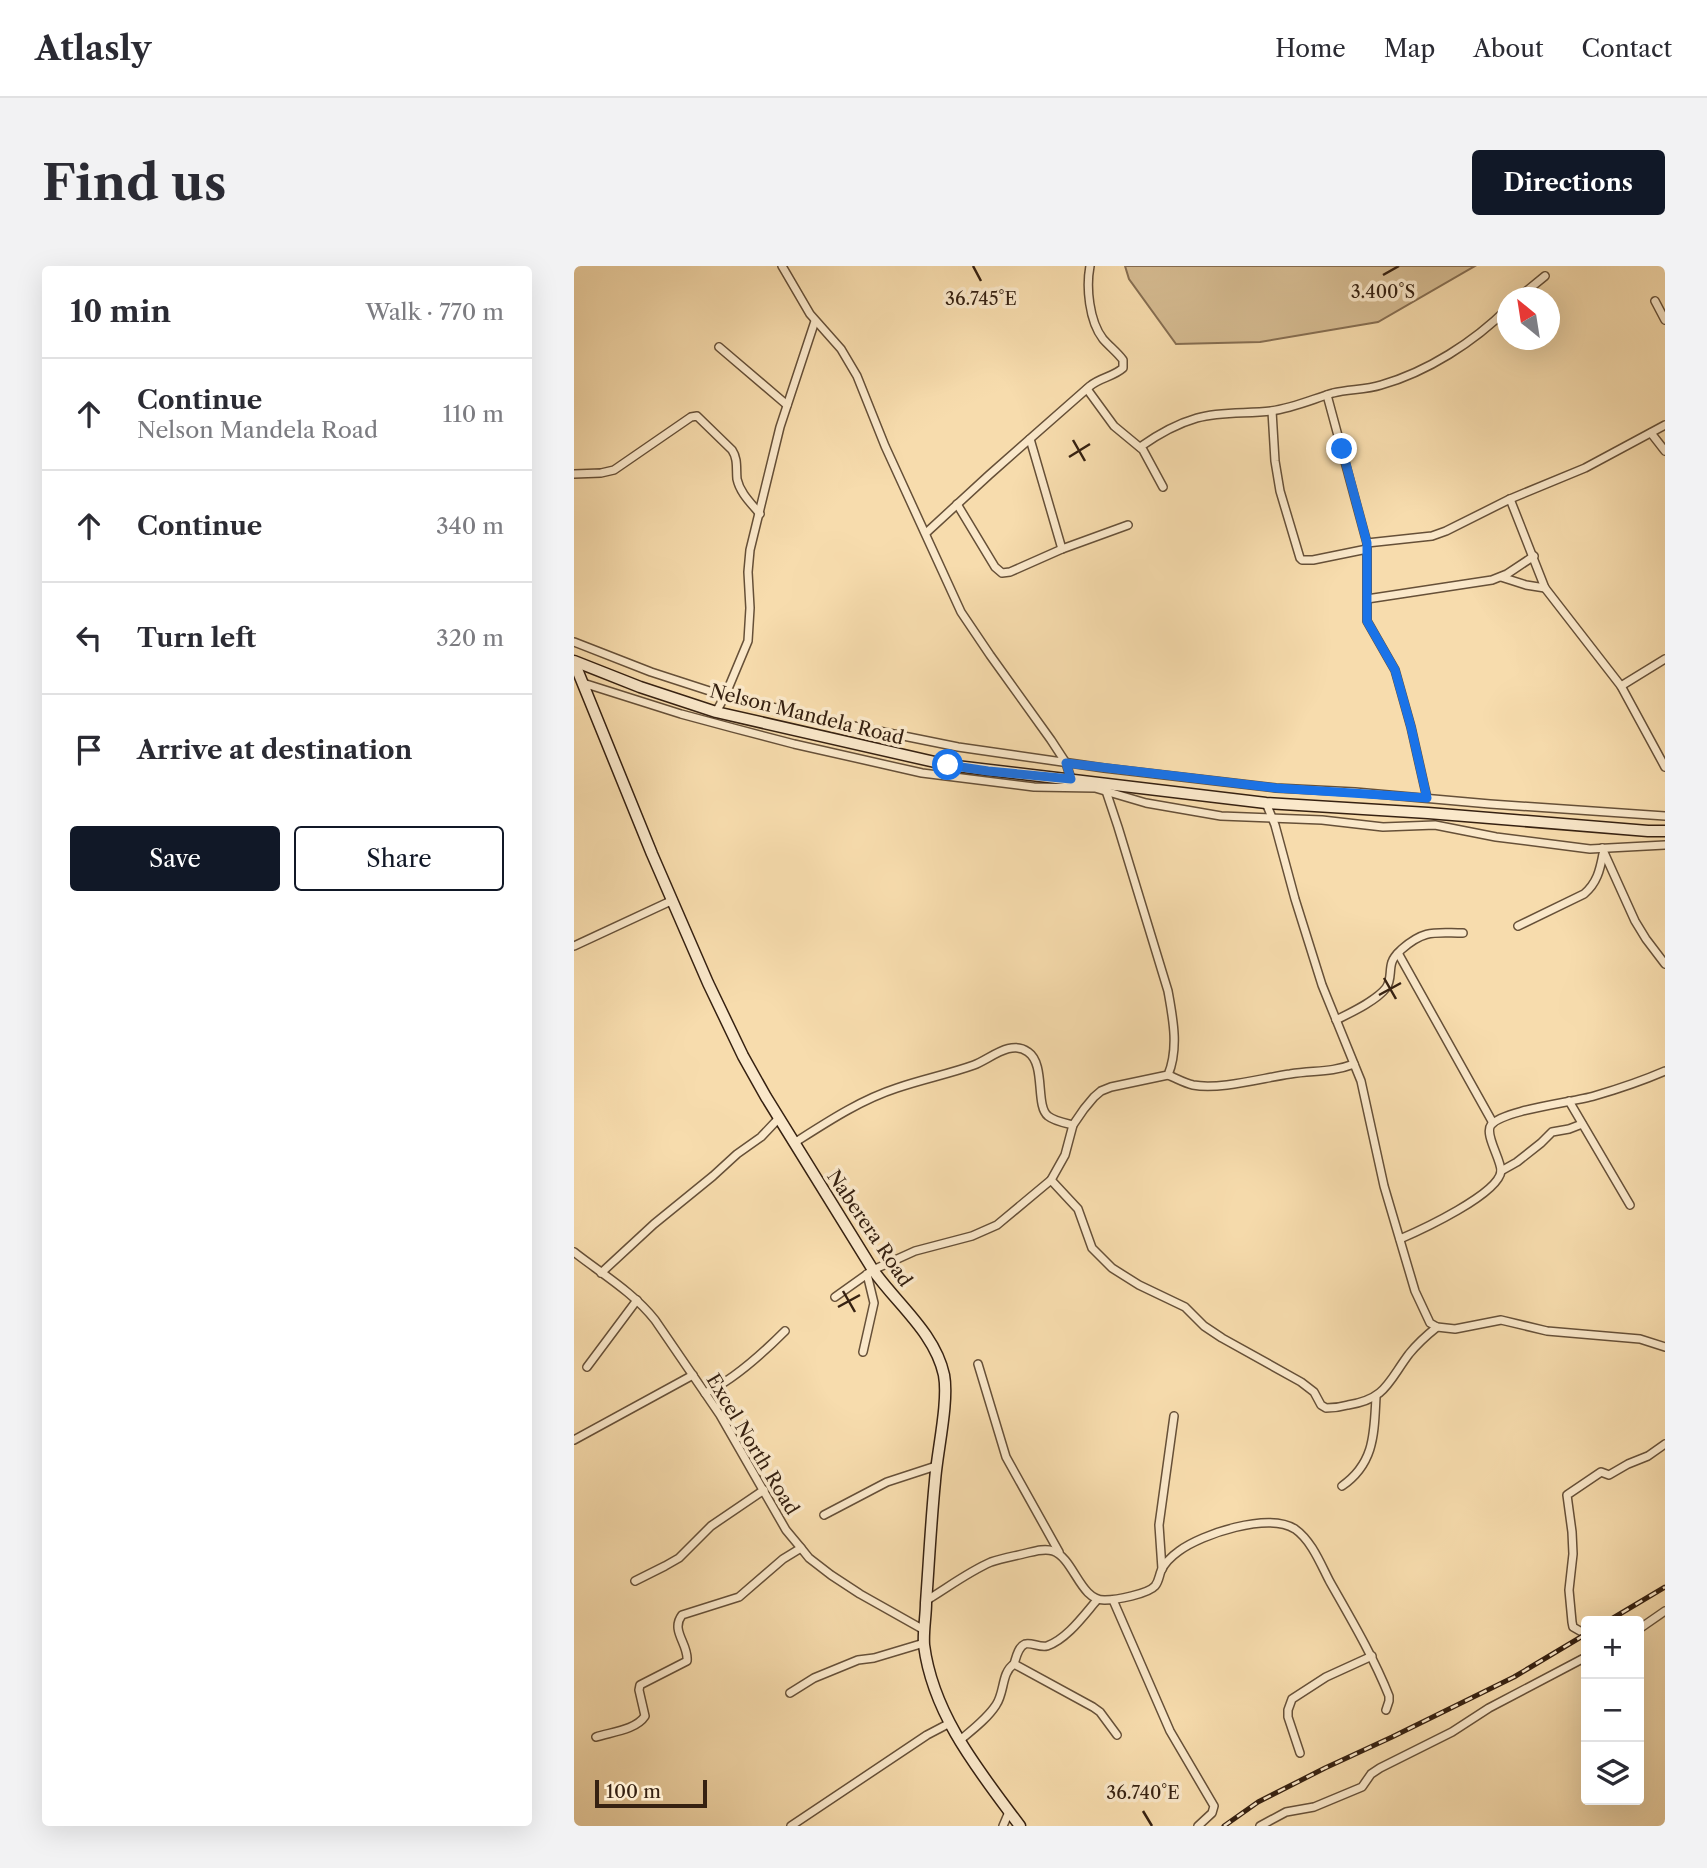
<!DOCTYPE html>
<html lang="en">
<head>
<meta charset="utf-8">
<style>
  body { margin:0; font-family:"Libre Caslon Text",serif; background:#f2f2f3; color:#2b2b33 }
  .controls { position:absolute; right:21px; bottom:21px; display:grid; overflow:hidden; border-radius:7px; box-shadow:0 7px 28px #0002 }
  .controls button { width:63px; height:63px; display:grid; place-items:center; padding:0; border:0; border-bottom:2px solid #e1e1e2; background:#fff; color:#2b2b33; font:35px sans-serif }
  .compass { position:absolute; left:923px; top:21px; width:63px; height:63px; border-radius:50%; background:#fff; box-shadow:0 7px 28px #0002; rotate:330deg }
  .scale { position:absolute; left:21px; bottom:18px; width:112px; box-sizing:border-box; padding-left:7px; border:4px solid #362111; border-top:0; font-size:19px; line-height:24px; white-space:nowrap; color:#362111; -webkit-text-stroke:5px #fae8ca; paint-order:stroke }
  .stop { position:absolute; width:21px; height:21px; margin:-16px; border:5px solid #1a73e8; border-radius:50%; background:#fff }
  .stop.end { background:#1a73e8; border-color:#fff; box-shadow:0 2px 7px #0008 }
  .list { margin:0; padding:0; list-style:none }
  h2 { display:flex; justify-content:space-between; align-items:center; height:91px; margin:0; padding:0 28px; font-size:30px }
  h2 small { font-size:23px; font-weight:400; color:#7c7c81 }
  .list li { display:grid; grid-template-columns:46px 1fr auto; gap:21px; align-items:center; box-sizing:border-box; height:112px; padding:0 28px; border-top:2px solid #e1e1e2 }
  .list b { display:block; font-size:26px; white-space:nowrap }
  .list p { margin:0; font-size:23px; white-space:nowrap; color:#7c7c81 }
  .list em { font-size:23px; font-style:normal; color:#7c7c81 }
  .actions { display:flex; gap:14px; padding:21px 28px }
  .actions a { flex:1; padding:16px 0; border:2px solid #111827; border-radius:7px; text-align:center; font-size:24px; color:#111827 }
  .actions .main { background:#111827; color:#fff }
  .icon { flex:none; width:38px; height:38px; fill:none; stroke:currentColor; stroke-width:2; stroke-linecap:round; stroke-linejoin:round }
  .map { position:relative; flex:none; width:1091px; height:1560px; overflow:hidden; border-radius:7px }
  header { display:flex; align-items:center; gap:42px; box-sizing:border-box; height:98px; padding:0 35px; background:#fff; border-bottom:2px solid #e1e1e2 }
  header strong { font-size:33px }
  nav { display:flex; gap:38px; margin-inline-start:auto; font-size:24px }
  .intro { display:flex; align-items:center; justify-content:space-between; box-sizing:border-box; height:168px; padding:0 42px }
  h1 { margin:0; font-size:49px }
  .button { padding:18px 32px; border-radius:7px; background:#111827; color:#fff; font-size:24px; font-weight:700 }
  main { display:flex; gap:42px; padding:0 42px }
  aside { flex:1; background:#fff; border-radius:7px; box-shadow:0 7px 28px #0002 }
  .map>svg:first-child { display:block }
  .green { fill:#d6bc92; stroke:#866e52; stroke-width:2 }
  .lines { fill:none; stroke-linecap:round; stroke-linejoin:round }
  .street-casing { stroke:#665038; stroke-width:10 }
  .secondary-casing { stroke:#362111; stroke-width:13 }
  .street { stroke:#fae8ca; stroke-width:7 }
  .secondary { stroke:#fae8ca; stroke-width:10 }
  .rail-casing { stroke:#362111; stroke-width:5 }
  .rail { stroke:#fae8ca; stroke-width:2.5; stroke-dasharray:8; stroke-linecap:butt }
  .route { stroke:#1a73e8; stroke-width:9 }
  .ticks { fill:none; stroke:#362111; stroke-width:2.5 }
  .labels { text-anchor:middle; stroke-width:7; stroke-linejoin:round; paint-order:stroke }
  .street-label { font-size:19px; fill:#362111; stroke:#fae8ca }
  .ticks-label { font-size:18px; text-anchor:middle; fill:#362111; stroke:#fae8ca; stroke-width:7; stroke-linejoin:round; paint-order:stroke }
</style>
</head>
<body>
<header>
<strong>Atlasly</strong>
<nav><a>Home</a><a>Map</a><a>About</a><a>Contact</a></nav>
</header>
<div class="intro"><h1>Find us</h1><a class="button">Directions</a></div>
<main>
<aside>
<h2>10 min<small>Walk · 770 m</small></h2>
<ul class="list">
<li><svg class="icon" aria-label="ahead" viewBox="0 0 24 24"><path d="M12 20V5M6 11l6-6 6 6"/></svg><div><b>Continue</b><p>Nelson Mandela Road</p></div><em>110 m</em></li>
<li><svg class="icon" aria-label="ahead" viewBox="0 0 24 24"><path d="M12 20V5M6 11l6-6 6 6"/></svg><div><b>Continue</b></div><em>340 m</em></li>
<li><svg class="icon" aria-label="left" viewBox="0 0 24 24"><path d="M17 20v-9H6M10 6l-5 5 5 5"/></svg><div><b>Turn left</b></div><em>320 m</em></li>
<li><svg class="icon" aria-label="arrive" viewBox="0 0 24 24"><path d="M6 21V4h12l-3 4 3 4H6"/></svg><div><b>Arrive at destination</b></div></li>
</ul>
<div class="actions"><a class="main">Save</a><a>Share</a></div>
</aside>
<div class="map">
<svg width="1091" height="1560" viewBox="0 0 1091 1560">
  <rect width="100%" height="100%" fill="#f7dcad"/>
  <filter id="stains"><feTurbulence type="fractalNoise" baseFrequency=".00286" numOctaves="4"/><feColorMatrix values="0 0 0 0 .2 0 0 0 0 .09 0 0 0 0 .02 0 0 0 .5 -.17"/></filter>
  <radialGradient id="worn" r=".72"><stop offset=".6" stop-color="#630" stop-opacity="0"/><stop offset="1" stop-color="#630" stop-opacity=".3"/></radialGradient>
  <!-- green -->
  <polygon class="green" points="551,0 901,0 804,56 686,76 602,78 555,13"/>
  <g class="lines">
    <!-- street casing -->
    <g class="street-casing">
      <g id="street">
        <polyline points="208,0 236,48 267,83 283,110 311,180 387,346 416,389 477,474 492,497 497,513"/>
        <polyline points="944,32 971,10"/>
        <polyline points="1081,35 1091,54"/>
        <polyline points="145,81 213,139"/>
        <polyline points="513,123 540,160 569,184 589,221"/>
        <polyline points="753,129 793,277 793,355 821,404 837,461 853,532"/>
        <polyline points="698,145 701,195 706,225 726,292 728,294 739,294 793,283"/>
        <polyline points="1077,167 1091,185"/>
        <polyline points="456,173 488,283"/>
        <path d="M566,181C583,169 602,158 623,152C647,145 673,148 697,145C719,142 739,133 759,127C775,123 791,124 807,119C853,106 900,76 934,42"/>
        <path d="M0,208L27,207L40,204L117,151L123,150L158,184C164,193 162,202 163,213C166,227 177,237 186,248"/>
        <polyline points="936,233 971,322 1047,420 1091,501"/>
        <polyline points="383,238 421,301 428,307 436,306 488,283 554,259"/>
        <path d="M352,267L415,209L516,120C527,111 539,111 549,102V94C543,86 535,80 529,73C515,55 512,21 516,0"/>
        <polyline points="793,277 858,270 872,265 936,233 1011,202 1091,159"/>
        <polyline points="927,311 952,319 971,322"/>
        <polyline points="793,333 918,314 933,308 960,290"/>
        <polyline points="0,376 77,406 151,430 270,458 384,481 530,502 702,522 781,526 916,538 1091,550"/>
        <polyline points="9,417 107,448 159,462 220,478 348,507 460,521 521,522 572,537 647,550 748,554 809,561 861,559 922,571 1016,583 1091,579"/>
        <polyline points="1047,420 1091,393"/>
        <polyline points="142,446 151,430 174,375 176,342 174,306 176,284 206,161 241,55"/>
        <polyline points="692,537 701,559 721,633 748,719 787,815 810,920 841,1025 856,1057 863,1061 881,1063 927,1054 973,1065 1066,1073 1091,1081"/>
        <polyline points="1028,582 1061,655 1072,673 1091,698"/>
        <path d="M944,660L1010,628C1023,617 1026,604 1029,588"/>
        <polyline points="0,680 99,634"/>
        <polyline points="824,687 919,857"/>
        <path d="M762,754C776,747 802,735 812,722C818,714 815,704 818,696C820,690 824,687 828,683C851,663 861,667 889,667"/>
        <path d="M594,809C602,812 610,817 619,819C646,824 688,812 716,808C740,804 756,807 780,798"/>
        <polyline points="995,835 1056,939"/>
        <path d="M220,877C253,856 286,834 323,822C349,813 375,808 400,799C416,793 437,773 454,786C472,798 461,840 474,850C480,855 491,857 499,859"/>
        <polyline points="927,905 943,896 967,877 978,866 995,863 1008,858"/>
        <path d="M477,914L504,943L518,982L538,1002L565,1019L611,1041L630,1060L648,1072L727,1116L740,1126L747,1139L752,1142C760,1142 767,1141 774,1139C812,1133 814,1116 835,1088C843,1078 853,1069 863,1061"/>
        <path d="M826,973C847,964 925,928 927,905C927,893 910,868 917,859C929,844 1000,836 1020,830C1044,823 1068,815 1091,805"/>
        <path d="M0,986C28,1008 59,1026 81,1054L146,1149L212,1264L227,1282L235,1292L257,1309L286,1328L350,1364"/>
        <polyline points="27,1007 80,958 139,910 163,888 187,871 205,852"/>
        <path d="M261,1031L299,1004L341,985L398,970L423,959L477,914L491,889L499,859L510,843L520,831L527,825L537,821L594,809C605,782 599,753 594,725L544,561L532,525"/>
        <polyline points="289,1086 300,1037 293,1008"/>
        <polyline points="404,1098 432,1191 485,1286"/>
        <polyline points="13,1101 63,1034"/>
        <path d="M131,1127C158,1115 190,1086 211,1065"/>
        <polyline points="0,1174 119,1109"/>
        <path d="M768,1220C801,1197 800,1167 802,1131"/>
        <polyline points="250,1249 313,1216 362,1200"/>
        <polyline points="588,1303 585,1259 600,1150"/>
        <polyline points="61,1315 91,1300 105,1292 137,1260 190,1224"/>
        <path d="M353,1334C373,1322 394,1306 417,1296C428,1292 441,1290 453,1287C461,1285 471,1282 479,1285C500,1292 506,1335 531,1334C542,1334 574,1328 581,1320C585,1315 585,1310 587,1305C590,1298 598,1290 605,1285C628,1268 694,1246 721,1263C738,1275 747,1299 756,1316C777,1353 799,1390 815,1430V1435L812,1444"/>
        <polyline points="539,1334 596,1465 640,1540 638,1547 624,1560"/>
        <polyline points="1065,1363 1091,1345"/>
        <polyline points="1006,1365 999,1361 998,1356 995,1324 999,1288 998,1266 993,1229 1027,1206 1035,1209 1054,1198 1074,1190 1091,1178"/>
        <path d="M440,1398C442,1392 444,1381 451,1378C457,1376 466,1382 473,1380C493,1373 510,1349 523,1334"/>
        <polyline points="216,1427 240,1412 284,1394 300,1392 350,1377"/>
        <path d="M22,1471C37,1466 62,1464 71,1450L65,1424L66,1419L113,1395C115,1378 96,1365 108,1349L165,1331L209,1293L227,1282"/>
        <path d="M385,1475C398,1464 413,1453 422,1439C431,1426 427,1407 440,1398L519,1441L526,1446L543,1469"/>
        <polyline points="726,1487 714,1451 714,1444 718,1433 752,1411 798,1390"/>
        <polyline points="217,1560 353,1469 374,1458"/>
        <polyline points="429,1560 435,1546"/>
        <polyline points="686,1560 712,1546 740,1541 788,1521 797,1508 806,1502 878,1466 915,1442 1012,1391"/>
      </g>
    </g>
    <!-- secondary casing -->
    <g class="secondary-casing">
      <g id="secondary">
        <polyline points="0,395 66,421 142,446 374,499 692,537 854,547 1074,565 1091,565"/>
        <path d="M0,396L78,588L134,717L169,790L192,831L299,1004C323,1038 361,1067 370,1109C375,1136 363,1186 361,1215C357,1255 355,1296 352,1337C352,1350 349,1365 350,1379C359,1449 405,1505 446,1560"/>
      </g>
    </g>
    <!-- street -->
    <use href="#street" class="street"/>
    <!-- secondary -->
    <use href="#secondary" class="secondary"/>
    <!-- rail casing -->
    <g class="rail-casing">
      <g id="rail">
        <polyline points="1034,1355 1091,1321"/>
        <polyline points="650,1560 684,1536 751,1502 818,1471 940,1411 1012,1368"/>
      </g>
    </g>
    <!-- rail -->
    <use href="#rail" class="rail"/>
  </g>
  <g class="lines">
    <!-- route -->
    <polyline class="route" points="374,499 414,505 497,513 492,497 702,522 853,532 837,461 821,404 793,355 793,277 768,183"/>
  </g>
  <!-- ticks -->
  <path class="ticks" d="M399,0L407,15M809,9L825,0M499,174L511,195M495,191L516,178M810,712L822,733M805,729L827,717M269,1025L281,1046M264,1041L286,1029M569,1545L578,1560"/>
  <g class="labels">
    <!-- street labels -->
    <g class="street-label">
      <text transform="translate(233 448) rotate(14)" y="7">Nelson Mandela Road</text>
      <text transform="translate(296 962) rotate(56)" y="7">Naberera Road</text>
      <text transform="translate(179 1178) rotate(59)" y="7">Excel North Road</text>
    </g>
  </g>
  <g class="ticks-label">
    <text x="809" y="32">3.400°S</text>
    <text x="407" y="39">36.745°E</text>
    <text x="569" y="1533">36.740°E</text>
  </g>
  <rect width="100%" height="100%" filter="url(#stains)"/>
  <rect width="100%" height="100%" fill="url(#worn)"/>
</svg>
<div class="controls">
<button>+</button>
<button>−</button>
<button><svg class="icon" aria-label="layers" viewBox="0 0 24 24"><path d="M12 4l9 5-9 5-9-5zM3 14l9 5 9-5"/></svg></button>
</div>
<svg class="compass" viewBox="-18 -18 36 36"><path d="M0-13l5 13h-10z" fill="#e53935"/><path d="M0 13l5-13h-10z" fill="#7c7c81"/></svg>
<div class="scale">100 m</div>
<div class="stop" style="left:374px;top:499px"></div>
<div class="stop end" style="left:768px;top:183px"></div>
</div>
</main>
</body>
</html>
